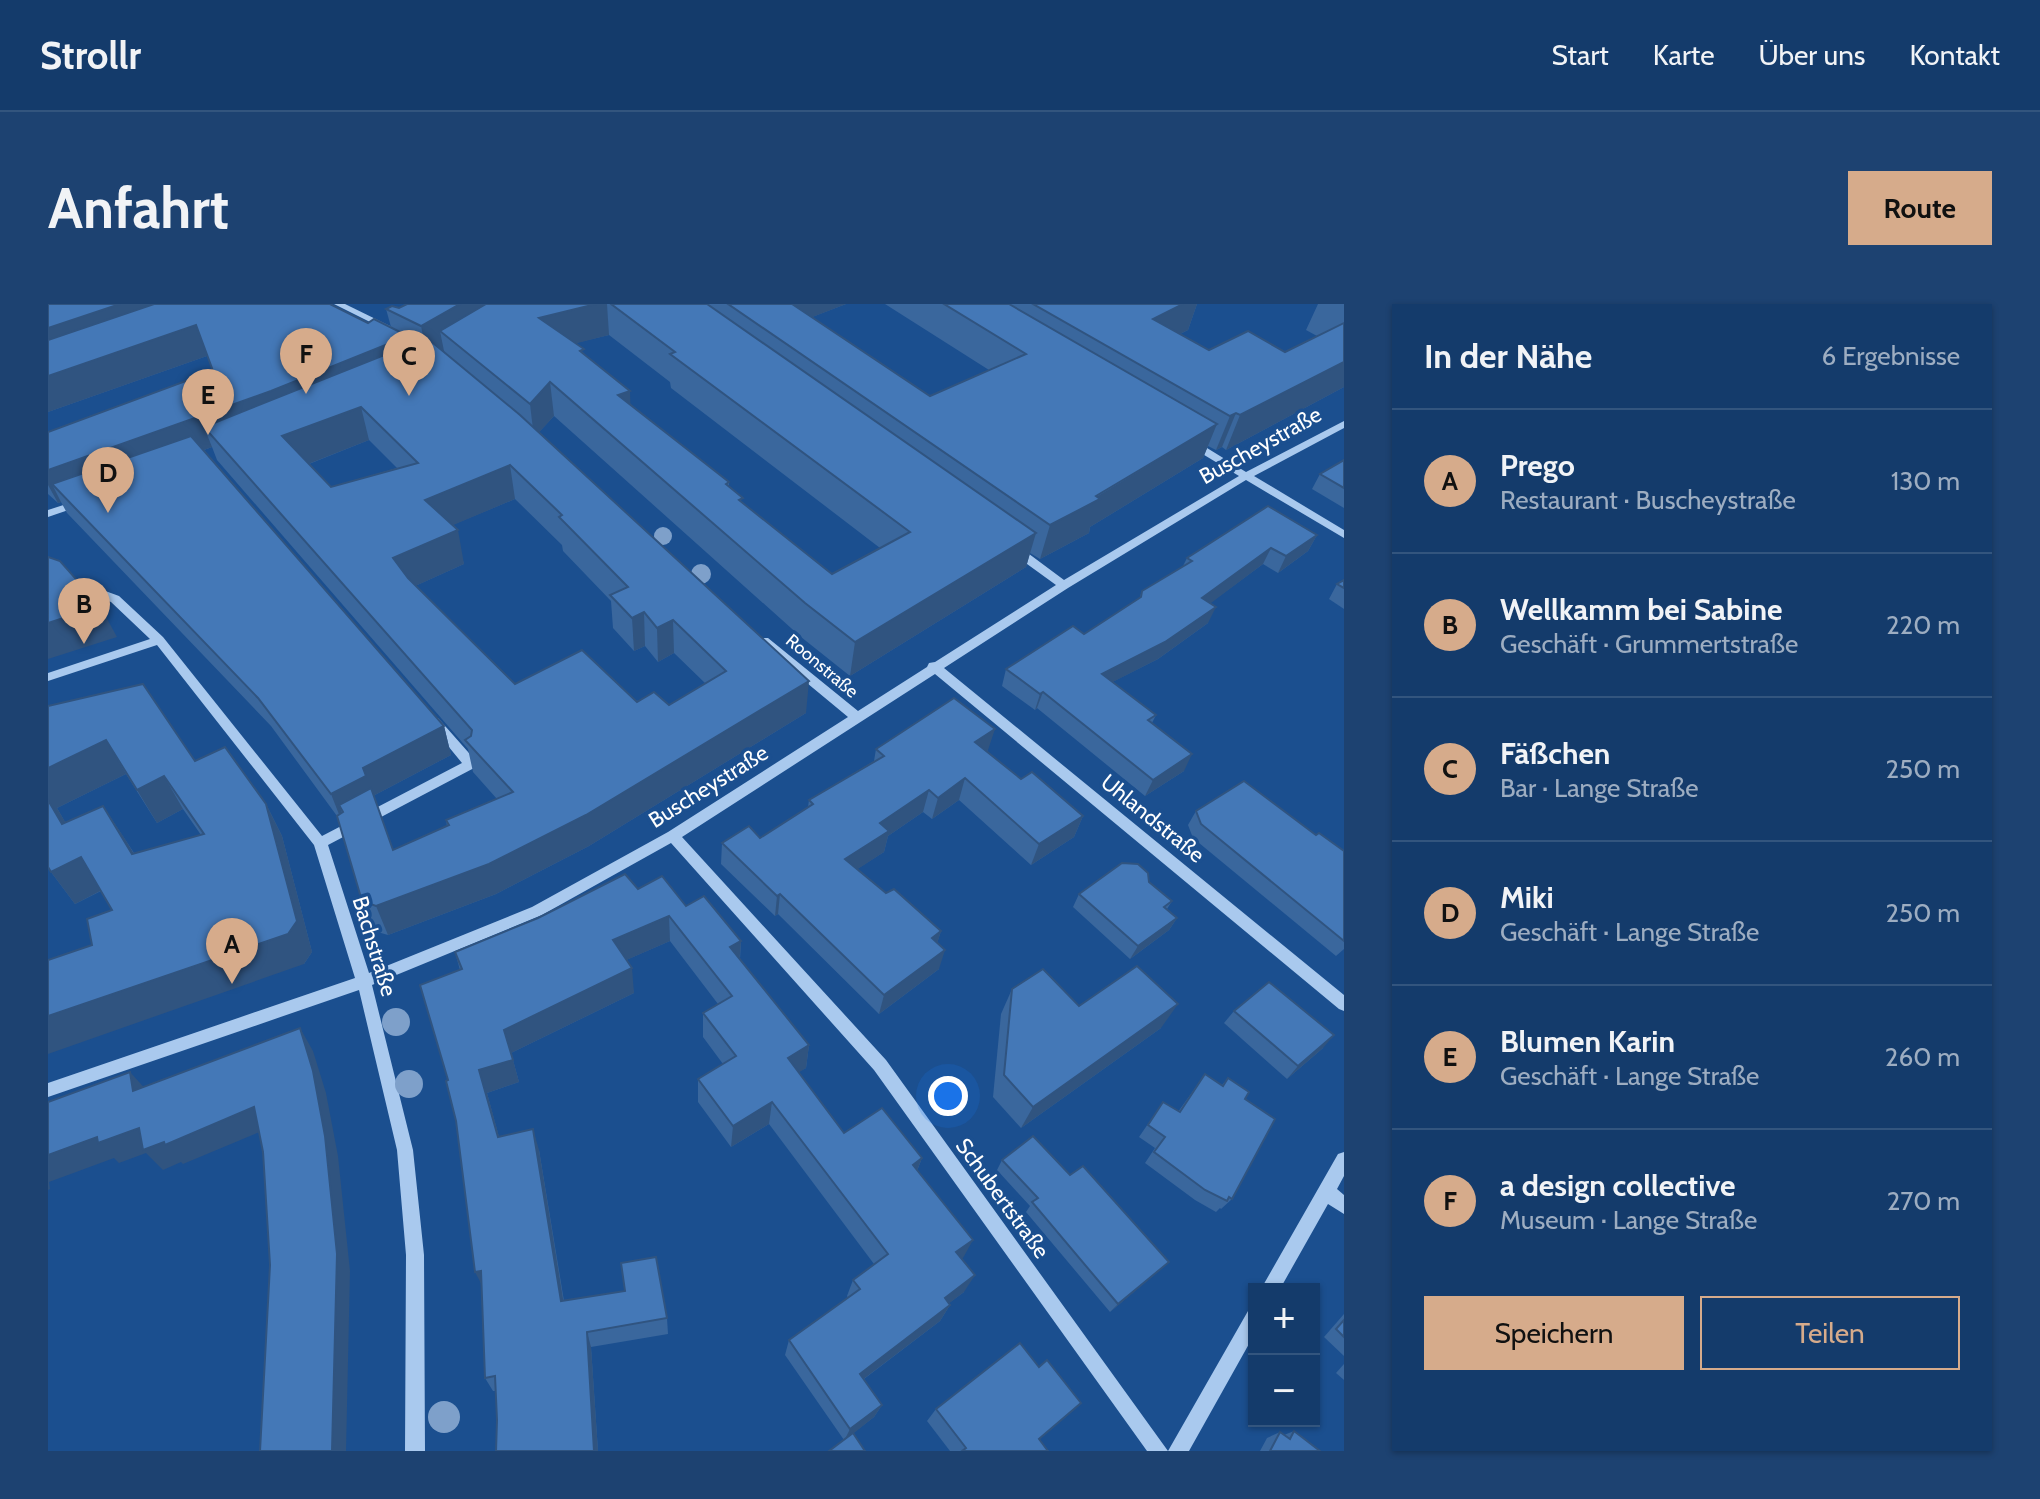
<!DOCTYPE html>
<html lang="de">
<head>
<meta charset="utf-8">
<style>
  body { margin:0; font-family:Cabin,sans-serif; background:#1d4271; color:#f1f3f6 }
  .controls { position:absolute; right:24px; bottom:24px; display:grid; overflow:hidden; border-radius:0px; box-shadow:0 2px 6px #0004 }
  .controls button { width:72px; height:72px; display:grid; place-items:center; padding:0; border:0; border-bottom:2px solid #33557e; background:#143b6b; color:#f1f3f6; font:40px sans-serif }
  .you { position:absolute; left:900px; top:792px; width:28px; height:28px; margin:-20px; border:6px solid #fff; border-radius:50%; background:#1a73e8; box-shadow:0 0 0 12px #1a73e833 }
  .badge { display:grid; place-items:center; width:52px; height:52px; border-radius:50%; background:#d6ab8b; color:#111; font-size:26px; font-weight:700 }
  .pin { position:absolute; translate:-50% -66px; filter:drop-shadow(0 2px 4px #0008) }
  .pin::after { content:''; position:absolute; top:42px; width:28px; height:24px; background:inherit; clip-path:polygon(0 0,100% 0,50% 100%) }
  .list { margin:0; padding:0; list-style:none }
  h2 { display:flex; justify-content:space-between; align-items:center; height:104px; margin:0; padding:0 32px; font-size:34px }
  h2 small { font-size:26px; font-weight:400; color:#9dadc1 }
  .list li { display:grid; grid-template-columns:52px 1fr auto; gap:24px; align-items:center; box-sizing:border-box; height:144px; padding:0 32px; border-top:2px solid #33557e }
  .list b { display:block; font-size:30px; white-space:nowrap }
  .list p { margin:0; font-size:26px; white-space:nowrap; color:#9dadc1 }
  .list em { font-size:26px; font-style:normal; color:#9dadc1 }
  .actions { display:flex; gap:16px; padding:24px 32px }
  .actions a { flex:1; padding:18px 0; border:2px solid #d6ab8b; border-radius:0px; text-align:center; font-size:28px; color:#d6ab8b }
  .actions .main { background:#d6ab8b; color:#111 }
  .map { position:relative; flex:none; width:1296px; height:1147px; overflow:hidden; border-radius:0px }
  header { display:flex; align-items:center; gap:48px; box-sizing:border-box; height:112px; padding:0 40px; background:#143b6b; border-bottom:2px solid #33557e }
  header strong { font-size:38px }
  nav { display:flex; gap:44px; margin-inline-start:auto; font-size:28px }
  .intro { display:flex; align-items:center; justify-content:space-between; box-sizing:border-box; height:192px; padding:0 48px }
  h1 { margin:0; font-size:56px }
  .button { padding:20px 36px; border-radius:0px; background:#d6ab8b; color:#111; font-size:28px; font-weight:700 }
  main { display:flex; gap:48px; padding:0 48px }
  aside { flex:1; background:#143b6b; border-radius:0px; box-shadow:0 2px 6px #0004 }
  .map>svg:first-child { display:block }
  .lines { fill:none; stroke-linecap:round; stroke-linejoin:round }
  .minor { fill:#a9c9ee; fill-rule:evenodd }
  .tree { fill:#7ea0ca }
  .wall { fill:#3a679d; fill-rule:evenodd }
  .shaded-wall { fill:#305480 }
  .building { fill:#4478b7; stroke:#305480; stroke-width:2; fill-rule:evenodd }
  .labels { text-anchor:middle; stroke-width:7; stroke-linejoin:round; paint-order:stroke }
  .far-street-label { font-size:18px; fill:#fff; stroke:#1b4f8f }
  .street-label { font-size:22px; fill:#fff; stroke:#1b4f8f }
</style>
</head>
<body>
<header>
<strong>Strollr</strong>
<nav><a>Start</a><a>Karte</a><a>Über uns</a><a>Kontakt</a></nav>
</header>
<div class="intro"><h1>Anfahrt</h1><a class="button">Route</a></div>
<main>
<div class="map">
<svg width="1296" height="1147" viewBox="0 0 1296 1147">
  <rect width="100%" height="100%" fill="#1b4f8f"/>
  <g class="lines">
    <!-- minor -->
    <g class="minor">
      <polygon points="286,0 297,0 346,24 338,26"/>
      <polygon points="1296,117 1296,124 1206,172 1296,226 1296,234 1198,176 1020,284 896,364 1296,691 1296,707 1291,705 887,370 634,533 838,756 1120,1147 1200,1007 1206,1004 1206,1031 1141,1147 1099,1147 826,766 623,539 494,611 324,681 365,846 376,951 377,1147 357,1147 358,951 349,846 311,686 0,793 0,779 307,674 266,541 109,341 0,377 0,369 102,335 63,298 0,274 0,266 71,292 115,333 274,532 414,459 382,420 380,417 382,414 390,414 428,457 429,460 428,463 280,541 321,669 484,603 620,528 800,413 712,340 712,334 720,334 810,407 879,363 881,359 887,358 1008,281 961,247 961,241 969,241 1016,276 1191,172 1138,140 1138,136 1146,136 1198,168"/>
      <polygon points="34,195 39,198 38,200 0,213 0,206"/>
      <polygon points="1296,848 1296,872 1289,885 1296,891 1296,910 1280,900 1232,985 1213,985 1290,850"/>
    </g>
  </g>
  <!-- trees -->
  <g class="tree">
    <circle cx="615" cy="232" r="9"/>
    <circle cx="653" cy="270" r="10"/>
    <circle cx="348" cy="718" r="14"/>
    <circle cx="361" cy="780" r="14"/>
    <circle cx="396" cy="1113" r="16"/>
  </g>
  <!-- wall -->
  <g class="wall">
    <path d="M0,0L320,19L343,23L338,5L351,4L359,0H798L764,13L882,92L941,66L837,0H1149L1140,26L1132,30L1161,46L1237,48L1269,32L1258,26L1270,0H1296V83L1178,146L1174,143L1168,146L1160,142L1155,154L1042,223L1041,229L992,255L982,249L978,263L802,372L753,333L506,112L491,128L758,409L541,542L448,590L340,631L326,627L314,597L289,512L223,422L19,209L13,198L10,199L0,190V128L165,67L159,52L0,108ZM561,31L622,78L623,84L832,244L784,270L695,199L681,183V178L582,101V87L537,51L527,39ZM321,136L349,164L283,183L261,160ZM164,143L169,156L420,445L425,468L449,495L398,516L399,522L345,546L325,492L403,451L396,422L156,146ZM467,195L514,241L515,247L563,297L565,324L586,347L597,342L610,358L626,349L657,379L621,401L467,380L367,282L416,260L404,221Z"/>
    <polygon points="1296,156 1296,204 1264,185 1272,170"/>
    <polygon points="1269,231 1260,247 1230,269 1215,260 1162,299 1160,319 1110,355 1064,378 1108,411 1104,419 1136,467 1097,492 989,404 987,406 954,382 958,365 1036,330 1091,295 1094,287 1135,262 1139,254"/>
    <polygon points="1296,276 1296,305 1281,295 1289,280"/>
    <path d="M0,402L147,457L218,500L234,532L264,648L256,660L44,641L64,606L53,587L27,600L3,568ZM78,470L109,519L135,505L153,531L86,549L55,502L17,518L9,504Z"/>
    <polygon points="828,445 940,446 938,448 973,475 1035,512 1026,533 983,561 911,496 884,515 875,508 840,532 836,548 809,565 838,589 893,627 889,639 891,665 831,710 730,610 727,612 673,560 674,539 712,534 760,503 761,496 826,457"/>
    <polygon points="1148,507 1268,531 1296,547 1296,645 1288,652 1145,534 1140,521"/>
    <polygon points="590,585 638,602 693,637 692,655 761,741 758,764 750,768 796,829 874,854 869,867 915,954 914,954 916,988 901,999 902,1001 892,1017 816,1075 834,1101 826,1113 796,1136 737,1051 741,1036 800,994 799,992 805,976 826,960 721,820 683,843 650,798 650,775 675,760 655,733 655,709 670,700 622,637 578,656 586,689 463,749 471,778 439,789 451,833 491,846 516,997 619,1014 620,1030 543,1043 550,1147 448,1147 448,1087 445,1087 437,1074 433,980 408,817 412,666 407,648"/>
    <polygon points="1031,590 1124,597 1119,605 1129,614 1121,626 1082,655 1025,603"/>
    <polygon points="964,685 1031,702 1113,724 973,824 945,793 953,710"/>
    <polygon points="1186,707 1275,744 1239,775 1176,719"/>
    <polygon points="1157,770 1174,781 1180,774 1197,795 1184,895 1173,905 1172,904 1168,908 1147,896 1097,859 1107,844 1091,833 1115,798 1130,808"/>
    <polygon points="954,856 1022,871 1121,958 1062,1008 978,908 982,902 949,866"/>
    <polygon points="1296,1010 1296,1052 1276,1033"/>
    <polygon points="1296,1060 1296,1076 1288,1069"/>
    <polygon points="888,1105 991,1135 1000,1147 902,1147 879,1117"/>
    <polygon points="1246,1127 1272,1147 1212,1147 1219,1134 1232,1128 1236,1131"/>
  </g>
  <!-- shaded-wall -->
  <g class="shaded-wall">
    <polygon points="72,0 172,0 0,60 0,24"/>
    <polygon points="412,0 476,0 392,27 396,47 380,56 373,22"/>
    <polygon points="548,0 559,0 561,31 494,48 491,14"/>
    <polygon points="733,0 798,0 731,26"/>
    <polygon points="1135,0 1149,0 1140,26 1094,48 1105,15"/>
    <polygon points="148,21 159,52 0,108 0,72"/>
    <polygon points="360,32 366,63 156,123 164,143 19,196 4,180 13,198 10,199 0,181 0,166"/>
    <polygon points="1296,58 1296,83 1178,146 1192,111"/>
    <polygon points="502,78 506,112 486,134 482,100"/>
    <polygon points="582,87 583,121 570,91"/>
    <polygon points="313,103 321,136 245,166 234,132"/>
    <polygon points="1188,109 1174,143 1168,146 1182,112"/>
    <polygon points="1169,120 1155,154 1042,223 1041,229 992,255 1002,221"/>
    <polygon points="462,161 467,195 384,230 377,196"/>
    <polygon points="410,226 416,260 354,288 345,254"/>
    <polygon points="988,229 978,263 802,372 807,338"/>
    <polygon points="1269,231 1260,247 1230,269 1238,252"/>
    <polygon points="1223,244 1215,260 1147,311 1154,294"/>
    <polygon points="52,302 69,333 0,355 0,319"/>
    <polygon points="1168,303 1160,319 1110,355 1047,387 1054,370"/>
    <polygon points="596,308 597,342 586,347 584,314"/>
    <polygon points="625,316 626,349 610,358 609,324"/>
    <polygon points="761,377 758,409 541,542 448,590 340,631 328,602"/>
    <polygon points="995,388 989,404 987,406 992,390"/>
    <polygon points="396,422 403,451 325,492 291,501 297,517 294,518 283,490 315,464"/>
    <polygon points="947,425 940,446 921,460 927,438"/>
    <polygon points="58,436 78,470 9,504 37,552 14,520 0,496 0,464"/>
    <polygon points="1144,450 1136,467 1097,492 1105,476"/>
    <polygon points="116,472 135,505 109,519 89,486"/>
    <polygon points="917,474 911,496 884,515 890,494"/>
    <polygon points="881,486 875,508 840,532 836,548 793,576 797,555 832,519"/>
    <polygon points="218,500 234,532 264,648 256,660 0,750 0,712"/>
    <polygon points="55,502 77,535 105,582 84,550"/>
    <polygon points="1035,512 1026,533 983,561 991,540"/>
    <polygon points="33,553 56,585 27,600 3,568"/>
    <polygon points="732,590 730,610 727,612 729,592"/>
    <polygon points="621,612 622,637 567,661 565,636"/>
    <polygon points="1129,614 1121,626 1082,655 1090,642"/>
    <polygon points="893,627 887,646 884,634"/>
    <polygon points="693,637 691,662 682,643"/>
    <polygon points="897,646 891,665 831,710 836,691"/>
    <polygon points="584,664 586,689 463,749 456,726"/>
    <polygon points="1130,700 1113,724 973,824 985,803"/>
    <polygon points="252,724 265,747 278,789 290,852 302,967 298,1147 284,1147"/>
    <polygon points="1286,731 1275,744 1239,775 1250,762"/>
    <polygon points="761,741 758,764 737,777 740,754"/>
    <polygon points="465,756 471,778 439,789 457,854 431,766"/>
    <polygon points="82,768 101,789 85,787"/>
    <polygon points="724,798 721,820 683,843 685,822"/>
    <polygon points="206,803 221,824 135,860 133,858 115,866 98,849 71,859 66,854 1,878 2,885 0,886 0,851 49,833"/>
    <polygon points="485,825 491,846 518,1013 513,997"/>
    <polygon points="874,854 866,874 865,861"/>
    <polygon points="925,936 915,954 899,966 908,948"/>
    <polygon points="1121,958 1112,966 1062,1008 1070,1000"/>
    <polygon points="433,967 436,985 427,968"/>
    <polygon points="927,971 916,988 887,1010 897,994"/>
    <polygon points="902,1001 892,1017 805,1083 812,1070"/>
    <polygon points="539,1028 543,1043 550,1147 546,1147"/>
    <polygon points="834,1101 826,1113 796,1137 802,1125"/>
  </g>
  <!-- building -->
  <g class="building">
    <polygon points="0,0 72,0 0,24"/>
    <polygon points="106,0 282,0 320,19 326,15 360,32 223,87 0,166 0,128 165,67 148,21 0,72 0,36"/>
    <polygon points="359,0 412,0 373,22 338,5 344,2 351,4"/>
    <polygon points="438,0 548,0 491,14 536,45 532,47 582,87 570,91 681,178 678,180 695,194 691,196 784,270 862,228 622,50 627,48 563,0 659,0 988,229 807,338 757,299 502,78 482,100 392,27"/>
    <polygon points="680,0 744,0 882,92 978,50 896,0 961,0 1169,120 1048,192 1052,195 1002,221"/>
    <polygon points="985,0 1135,0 1105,15 1161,46 1200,27 1237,48 1296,19 1296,58 1192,111 1188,109 1182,112"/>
    <path d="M379,34L472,111L761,377L538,511L441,560L328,602L314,597L289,512L295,508L291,501L323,484L345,546L401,521L398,516L465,488L417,436L423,432L424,426L156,123ZM313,103L370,159L283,183L234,132ZM462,161L514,211L511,213L580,283L562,291L584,314L596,308L609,324L625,316L678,367L621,401L606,388L589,398L534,346L467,380L360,274L345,254L410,226L377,196Z"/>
    <polygon points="143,132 396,422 315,464 318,472 283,490 210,394 4,180"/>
    <polygon points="1296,156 1296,184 1272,170"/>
    <polygon points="1220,202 1269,231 1238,252 1223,244 1154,294 1168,303 1117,338 1054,370 1108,411 1100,416 1144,450 1105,476 995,388 992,390 958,365 1025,322 1036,330 1093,293 1094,287 1144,257 1139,254"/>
    <polygon points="0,253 12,257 52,302 0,319"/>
    <polygon points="1296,276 1296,284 1289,280"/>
    <polygon points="95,380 147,457 177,443 218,500 249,617 240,630 0,712 0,656 44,641 39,615 64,606 33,553 3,568 0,563 0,496 14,520 55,502 84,550 156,530 116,472 89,486 58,436 0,464 0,402"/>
    <polygon points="906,394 947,425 927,438 973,475 984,468 1035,512 991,540 917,474 890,494 881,486 832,519 841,527 797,555 838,589 846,585 893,627 884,634 897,646 836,691 732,590 729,592 674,539 701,522 712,534 765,500 761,496 836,452 828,445"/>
    <polygon points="1196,477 1268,531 1271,529 1296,547 1296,637 1153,520 1148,507"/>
    <polygon points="1074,559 1090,560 1100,569 1101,578 1124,597 1116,603 1129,614 1090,642 1031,590"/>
    <polygon points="577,570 590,585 614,572 638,602 656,592 693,637 682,643 761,741 740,754 796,829 834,804 874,854 865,861 925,936 908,948 927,971 897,994 902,1001 812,1070 834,1101 802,1125 741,1036 812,985 805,976 840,950 724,798 685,822 650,775 688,752 655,709 684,692 621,612 565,636 584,664 456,726 465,756 431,766 450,833 485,825 513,997 577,987 573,959 608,953 619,1014 539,1028 546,1147 448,1147 449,1116 447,1072 437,1074 433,967 427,968 408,817 398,777 400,776 372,681 414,665 407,648 490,614"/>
    <polygon points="1089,662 1130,700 985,803 956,771 964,685 995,665 1031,702"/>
    <polygon points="1221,678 1286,731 1250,762 1186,707"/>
    <polygon points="252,724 265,767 277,832 289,950 284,1147 212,1147 222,961 215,848 206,803 117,841 116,838 95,846 91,824 50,839 49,833 0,851 0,798 82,768 85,787"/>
    <polygon points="1157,770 1175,782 1180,774 1201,788 1197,795 1227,815 1184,895 1181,893 1179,897 1157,886 1106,848 1117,833 1100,821 1115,798 1132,808"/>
    <polygon points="985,832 1022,871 1035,862 1121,958 1070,1000 984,898 990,894 954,856"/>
    <polygon points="1296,1016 1296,1033 1288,1025"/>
    <polygon points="972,1039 991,1063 999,1056 1033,1099 991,1135 1000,1147 914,1147 918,1144 888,1105"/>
    <polygon points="1246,1127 1272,1147 1222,1147 1232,1128 1242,1135"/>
    <polygon points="805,1129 817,1147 781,1147"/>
  </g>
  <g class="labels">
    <!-- far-street labels -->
    <g class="far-street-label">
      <text transform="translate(774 362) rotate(40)" y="6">Roonstraße</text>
    </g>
    <!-- street labels -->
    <g class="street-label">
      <text transform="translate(1212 141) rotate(-29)" y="8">Buscheystraße</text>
      <text transform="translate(660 482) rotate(-32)" y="8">Buscheystraße</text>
      <text transform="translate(1105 514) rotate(39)" y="8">Uhlandstraße</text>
      <text transform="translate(327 642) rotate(73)" y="8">Bachstraße</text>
      <text transform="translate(955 894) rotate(54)" y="8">Schubertstraße</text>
    </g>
  </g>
</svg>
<div class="controls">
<button>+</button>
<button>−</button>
</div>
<div class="you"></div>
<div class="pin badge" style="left:184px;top:680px">A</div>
<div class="pin badge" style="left:36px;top:340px">B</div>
<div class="pin badge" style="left:361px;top:92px">C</div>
<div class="pin badge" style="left:60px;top:209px">D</div>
<div class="pin badge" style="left:160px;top:131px">E</div>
<div class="pin badge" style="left:258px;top:90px">F</div>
</div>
<aside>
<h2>In der Nähe<small>6 Ergebnisse</small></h2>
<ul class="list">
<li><span class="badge">A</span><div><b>Prego</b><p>Restaurant · Buscheystraße</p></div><em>130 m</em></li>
<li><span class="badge">B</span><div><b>Wellkamm bei Sabine</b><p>Geschäft · Grummertstraße</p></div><em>220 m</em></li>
<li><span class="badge">C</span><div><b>Fäßchen</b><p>Bar · Lange Straße</p></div><em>250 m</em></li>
<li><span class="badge">D</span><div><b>Miki</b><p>Geschäft · Lange Straße</p></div><em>250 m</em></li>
<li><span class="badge">E</span><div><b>Blumen Karin</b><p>Geschäft · Lange Straße</p></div><em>260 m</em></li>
<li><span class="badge">F</span><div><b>a design collective</b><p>Museum · Lange Straße</p></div><em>270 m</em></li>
</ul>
<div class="actions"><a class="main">Speichern</a><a>Teilen</a></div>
</aside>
</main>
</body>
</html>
